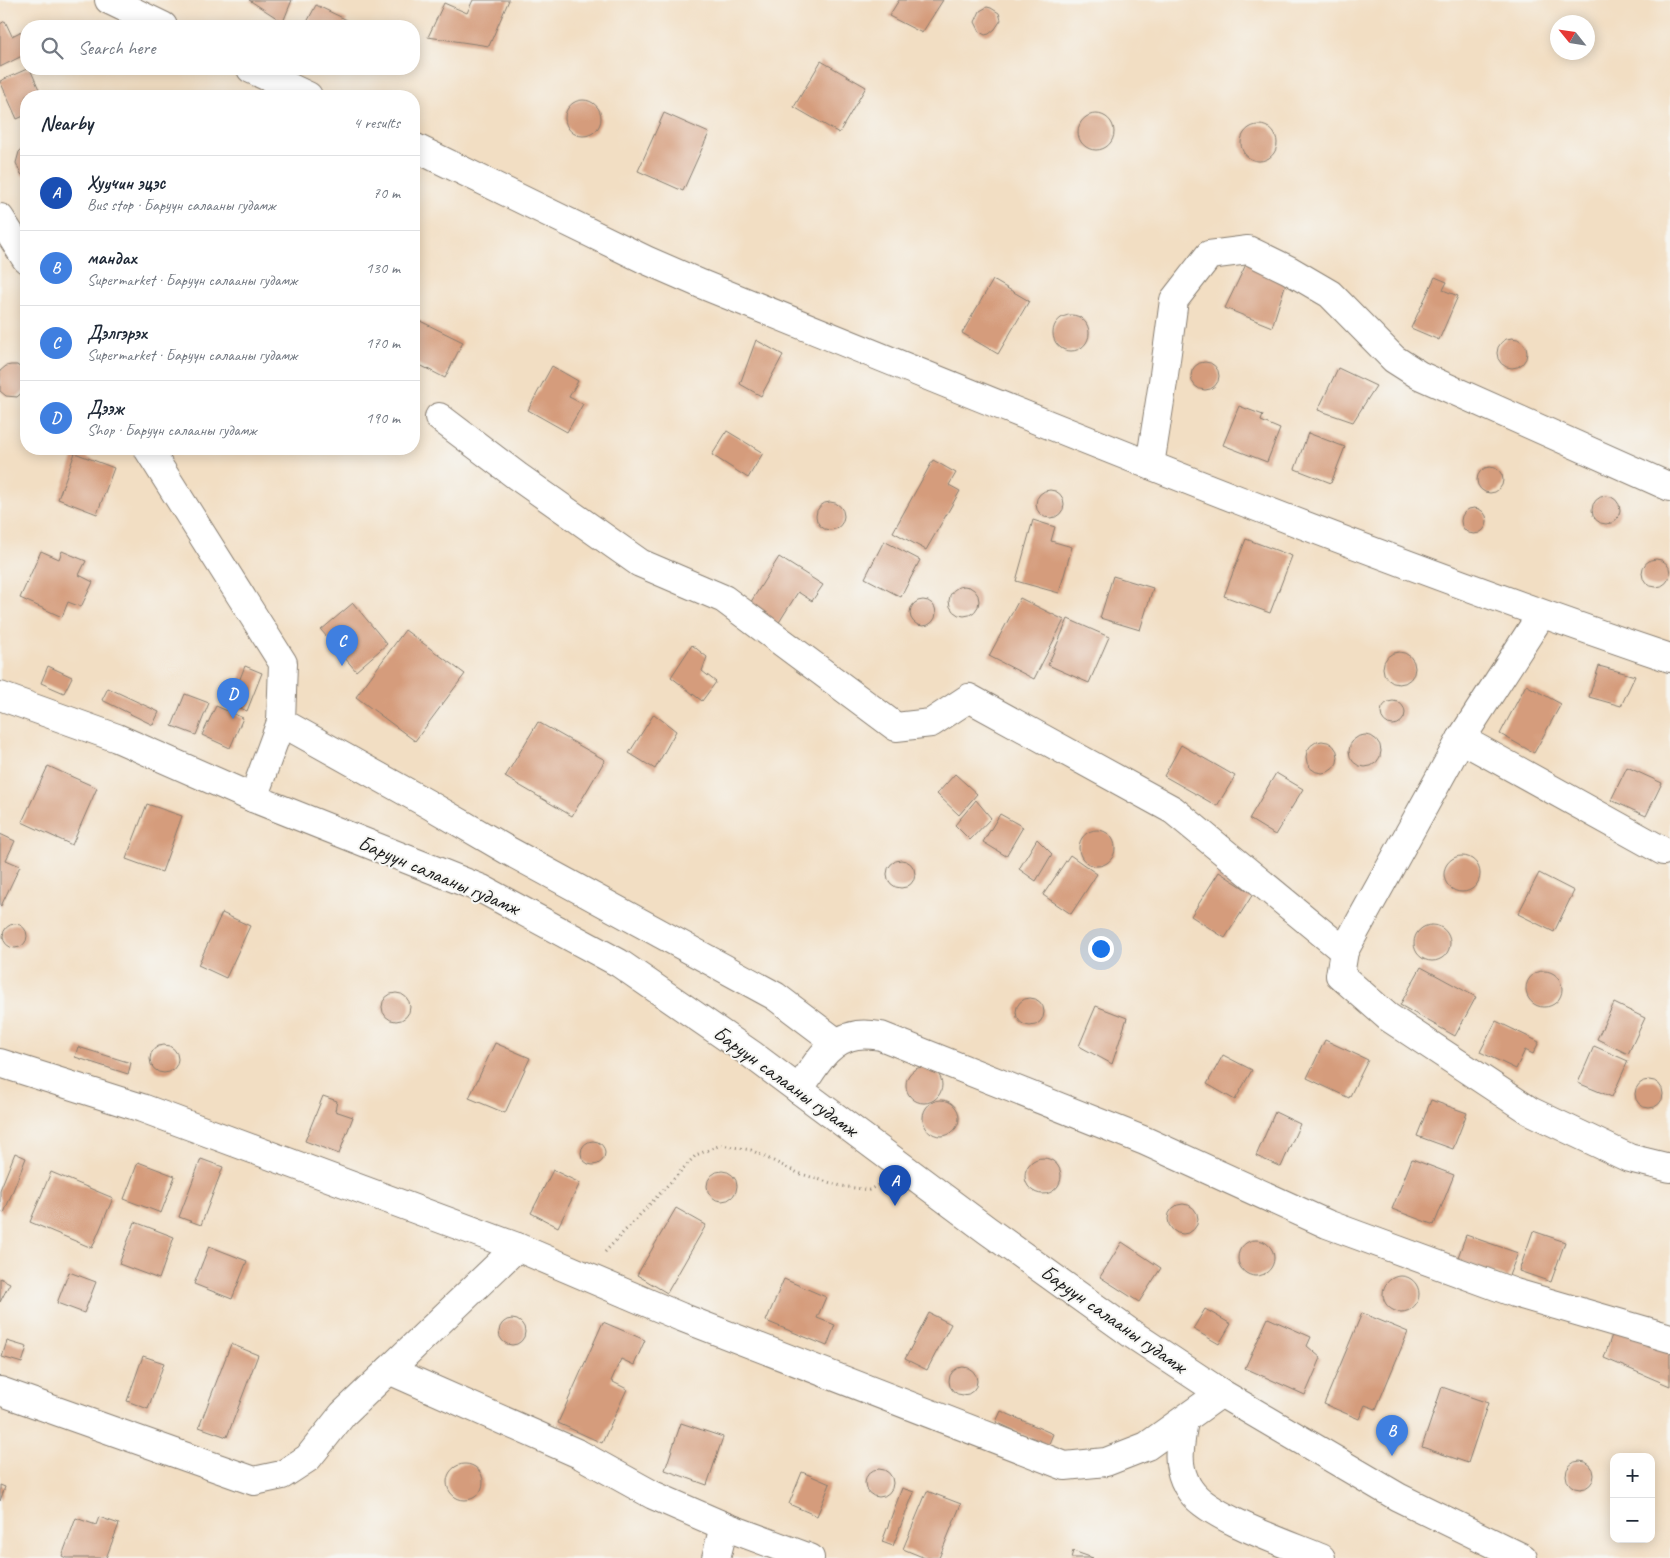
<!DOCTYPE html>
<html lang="en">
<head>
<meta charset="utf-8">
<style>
  body { margin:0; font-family:Caveat,sans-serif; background:#f2f2f3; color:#1f2937 }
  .controls { position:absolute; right:15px; bottom:15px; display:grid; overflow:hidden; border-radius:10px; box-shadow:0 2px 12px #0003 }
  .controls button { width:45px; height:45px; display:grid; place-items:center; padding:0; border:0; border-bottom:1px solid #e0e1e3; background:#fff; color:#1f2937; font:25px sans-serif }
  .compass { position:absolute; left:1550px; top:15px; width:45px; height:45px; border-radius:50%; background:#fff; box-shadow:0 2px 12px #0003; rotate:300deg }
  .you { position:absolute; left:1100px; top:948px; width:18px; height:18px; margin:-12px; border:4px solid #fff; border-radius:50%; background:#1a73e8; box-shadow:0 0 0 8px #1a73e833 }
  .badge { display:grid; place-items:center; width:32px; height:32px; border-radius:50%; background:#c8321e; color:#fff; font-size:16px; font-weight:700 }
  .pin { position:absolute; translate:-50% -41px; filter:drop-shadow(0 1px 2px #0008) }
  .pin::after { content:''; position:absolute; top:26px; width:18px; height:15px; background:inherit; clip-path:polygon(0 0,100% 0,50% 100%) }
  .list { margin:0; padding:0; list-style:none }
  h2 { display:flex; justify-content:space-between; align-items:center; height:65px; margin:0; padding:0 20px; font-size:21px }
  h2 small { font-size:16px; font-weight:400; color:#747a83 }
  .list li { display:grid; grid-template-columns:32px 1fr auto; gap:15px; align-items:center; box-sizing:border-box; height:75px; padding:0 20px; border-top:1px solid #e0e1e3 }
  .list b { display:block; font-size:19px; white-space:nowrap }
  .list p { margin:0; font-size:16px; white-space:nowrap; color:#747a83 }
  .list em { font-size:16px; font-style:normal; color:#747a83 }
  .icon { flex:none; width:28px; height:28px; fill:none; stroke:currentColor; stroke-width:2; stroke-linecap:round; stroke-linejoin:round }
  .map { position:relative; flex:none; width:1670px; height:1558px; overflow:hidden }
  .search { position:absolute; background:#fff; box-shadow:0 2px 12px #0003; left:20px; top:20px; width:400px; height:55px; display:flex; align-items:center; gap:12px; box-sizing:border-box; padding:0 18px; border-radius:20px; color:#747a83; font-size:19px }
  .panel { position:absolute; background:#fff; box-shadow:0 2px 12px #0003; left:20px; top:90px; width:400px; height:365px; border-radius:20px }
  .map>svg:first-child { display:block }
  .building { fill:#d59c7c }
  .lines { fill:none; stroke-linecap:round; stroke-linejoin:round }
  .minor-casing { stroke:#877d70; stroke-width:30 }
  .major-casing { stroke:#877d70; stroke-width:30 }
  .path { stroke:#877d70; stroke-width:3; stroke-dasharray:1 4; stroke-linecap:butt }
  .minor { stroke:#fff; stroke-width:28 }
  .major { stroke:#fff; stroke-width:28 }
  .labels { text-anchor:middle; stroke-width:4; stroke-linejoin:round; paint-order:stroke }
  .street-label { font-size:21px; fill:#1c1c1c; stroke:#f6f6f2 }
</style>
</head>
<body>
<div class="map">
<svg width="1670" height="1558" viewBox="0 0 1670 1558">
  <rect width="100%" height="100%" fill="#f6f6f2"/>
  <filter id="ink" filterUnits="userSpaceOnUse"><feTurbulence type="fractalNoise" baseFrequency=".02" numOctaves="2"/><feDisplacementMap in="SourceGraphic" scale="10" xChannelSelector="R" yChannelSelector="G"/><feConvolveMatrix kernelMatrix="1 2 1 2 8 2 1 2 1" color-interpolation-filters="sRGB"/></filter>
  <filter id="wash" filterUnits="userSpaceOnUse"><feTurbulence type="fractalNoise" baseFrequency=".0096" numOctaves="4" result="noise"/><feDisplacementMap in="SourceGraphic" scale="20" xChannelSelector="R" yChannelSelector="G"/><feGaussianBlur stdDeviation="1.12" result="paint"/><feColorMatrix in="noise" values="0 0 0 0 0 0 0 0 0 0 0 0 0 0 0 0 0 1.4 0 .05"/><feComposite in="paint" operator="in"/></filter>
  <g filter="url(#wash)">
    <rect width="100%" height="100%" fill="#f2dec3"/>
    <g id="blocks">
      <!-- building -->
      <g class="building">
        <polygon points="249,0 292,0 283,22"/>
        <polygon points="473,0 509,0 489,46 428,37 444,3 467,13"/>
        <polygon points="899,0 943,0 922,33 889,16"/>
        <polygon points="316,5 347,20 344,26 305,26"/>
        <polygon points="987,7 991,8 999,13 1001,20 995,29 989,34 985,35 980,32 975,22 980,11"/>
        <polygon points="5,21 12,36 26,29 26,54 0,67 0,24"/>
        <polygon points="821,61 866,87 839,133 794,107"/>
        <polygon points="27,69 30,69 42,96 26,96 26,115 17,119 0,81"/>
        <circle cx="583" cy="118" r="18"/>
        <polygon points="664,113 709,133 683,191 638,171"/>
        <circle cx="1096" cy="132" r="18"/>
        <circle cx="1259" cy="143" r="18"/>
        <polygon points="26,145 26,178 21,174 16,163 19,152"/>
        <polygon points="1250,256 1289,273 1272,327 1225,308"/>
        <polygon points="1435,277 1447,282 1443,290 1458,296 1439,340 1411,328"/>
        <polygon points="993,280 1029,301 998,354 962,333"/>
        <circle cx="1071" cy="333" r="18"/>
        <polygon points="414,318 463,342 445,378 414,362"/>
        <circle cx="1512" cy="353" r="15"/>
        <polygon points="756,340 783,355 761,396 740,384"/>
        <circle cx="1205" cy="376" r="14"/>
        <polygon points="11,365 17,365 26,372 26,389 17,397 6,396 0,391 0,371 6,366"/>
        <polygon points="552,366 578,381 569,397 583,404 567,432 528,410"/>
        <polygon points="1338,368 1376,386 1353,422 1318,410"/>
        <polygon points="1239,406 1263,415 1261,421 1280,429 1267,462 1223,445"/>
        <polygon points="727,431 763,453 748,478 712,455"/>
        <polygon points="1308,433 1345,447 1331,483 1295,469"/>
        <polygon points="75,453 114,468 97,514 58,499"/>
        <polygon points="933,460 956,473 949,485 960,491 926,550 893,532"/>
        <circle cx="1490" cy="480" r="13"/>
        <circle cx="1050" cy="504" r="14"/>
        <circle cx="1606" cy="510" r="14"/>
        <circle cx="830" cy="516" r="14"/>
        <circle cx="1474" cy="521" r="13"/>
        <polygon points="1033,520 1055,527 1051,541 1072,547 1059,593 1016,581"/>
        <polygon points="1246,539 1292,556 1270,613 1224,596"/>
        <polygon points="884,541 920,560 901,597 865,578"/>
        <polygon points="41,551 59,559 62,551 86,561 79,575 93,582 81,607 68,602 62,617 20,598"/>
        <polygon points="779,557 823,585 812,601 798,592 778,624 749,605"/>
        <circle cx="1656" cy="573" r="14"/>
        <polygon points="1113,576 1153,588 1140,630 1100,618"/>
        <circle cx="964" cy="601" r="15"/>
        <polygon points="1020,598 1064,620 1034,679 989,656"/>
        <circle cx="923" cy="613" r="13"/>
        <polygon points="353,603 387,644 356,671 321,630"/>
        <polygon points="1068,619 1109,637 1089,683 1048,665"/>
        <polygon points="405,630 465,674 415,741 356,697"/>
        <polygon points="692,645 707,657 702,671 716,682 702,701 671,677"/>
        <circle cx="1399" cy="668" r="16"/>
        <polygon points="48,666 72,677 64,693 41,683"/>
        <polygon points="245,666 262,673 247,711 230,704"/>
        <polygon points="1599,666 1635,676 1621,706 1589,697"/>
        <polygon points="1526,685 1561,704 1534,753 1500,734"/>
        <polygon points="108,688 159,712 153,725 102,700"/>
        <polygon points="185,694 209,703 196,735 172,726"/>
        <circle cx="1393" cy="713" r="12"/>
        <polygon points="216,706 243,718 230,748 202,735"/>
        <polygon points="654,714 676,731 655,769 629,753"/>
        <polygon points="538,722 605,760 572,816 505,777"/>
        <circle cx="1365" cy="751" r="16"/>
        <circle cx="1322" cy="757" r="16"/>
        <polygon points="1181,745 1235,776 1217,806 1164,776"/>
        <polygon points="48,766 97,788 72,845 22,822"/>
        <polygon points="1627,767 1662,783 1646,816 1611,800"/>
        <polygon points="1276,773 1303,789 1275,835 1249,819"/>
        <polygon points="955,774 977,794 959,815 937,794"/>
        <polygon points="976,800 991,818 970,840 955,825"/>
        <polygon points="147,804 182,816 162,872 126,859"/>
        <polygon points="1000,814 1023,827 1006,856 983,842"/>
        <circle cx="1097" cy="848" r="18"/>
        <polygon points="0,834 15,841 6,860 20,866 1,906 0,905"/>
        <polygon points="1037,839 1052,854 1036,881 1019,869"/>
        <polygon points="1070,855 1097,874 1071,914 1043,895"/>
        <circle cx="1462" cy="874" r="18"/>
        <circle cx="901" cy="874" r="14"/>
        <polygon points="1219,872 1253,894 1225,938 1191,916"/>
        <polygon points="1539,873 1574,891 1554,932 1518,914"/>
        <polygon points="222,913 250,926 226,978 198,965"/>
        <circle cx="15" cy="936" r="12"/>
        <circle cx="1432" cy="943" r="18"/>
        <polygon points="1421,967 1476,997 1455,1036 1400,1005"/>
        <circle cx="1544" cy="989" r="18"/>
        <circle cx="396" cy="1007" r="14"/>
        <circle cx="1030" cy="1012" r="14"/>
        <polygon points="1614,1003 1645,1018 1628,1054 1597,1039"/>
        <polygon points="1096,1006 1127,1018 1112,1064 1079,1046"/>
        <polygon points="1496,1021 1539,1042 1533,1054 1525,1050 1516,1069 1480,1052"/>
        <polygon points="1325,1040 1368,1060 1349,1098 1307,1078"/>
        <polygon points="495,1043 530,1058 505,1113 469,1098"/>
        <circle cx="164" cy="1059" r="14"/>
        <polygon points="1594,1046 1628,1061 1612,1097 1578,1083"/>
        <polygon points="78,1047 131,1063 128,1074 75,1057"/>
        <polygon points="1223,1055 1252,1070 1235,1100 1207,1084"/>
        <circle cx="924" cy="1085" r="18"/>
        <circle cx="1649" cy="1094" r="14"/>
        <polygon points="323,1096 337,1101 335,1111 353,1117 339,1154 305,1141"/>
        <polygon points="1431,1100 1467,1113 1453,1149 1417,1136"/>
        <circle cx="941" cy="1118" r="18"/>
        <polygon points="1275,1112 1300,1124 1281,1167 1256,1156"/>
        <circle cx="593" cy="1153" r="12"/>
        <polygon points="15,1153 26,1158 4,1213 0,1211 0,1190"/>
        <circle cx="1043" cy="1176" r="18"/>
        <polygon points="201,1159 223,1167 201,1225 179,1217"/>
        <polygon points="1412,1159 1454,1175 1434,1225 1392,1209"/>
        <polygon points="138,1162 175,1176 161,1213 124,1199"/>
        <polygon points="553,1170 580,1183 558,1227 531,1213"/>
        <circle cx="722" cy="1186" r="15"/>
        <polygon points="51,1172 113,1198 92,1248 30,1222"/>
        <circle cx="1183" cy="1219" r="15"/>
        <polygon points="676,1208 706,1225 667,1293 637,1275"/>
        <polygon points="135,1222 174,1237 159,1279 119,1264"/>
        <polygon points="1533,1231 1565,1242 1551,1282 1519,1271"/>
        <polygon points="1466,1235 1518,1253 1508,1278 1457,1260"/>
        <circle cx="1256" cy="1258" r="18"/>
        <polygon points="1122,1242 1161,1268 1139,1302 1100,1277"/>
        <polygon points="209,1246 247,1261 232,1299 194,1284"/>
        <polygon points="69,1272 96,1282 84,1313 57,1303"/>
        <circle cx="1401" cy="1294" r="18"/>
        <polygon points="0,1278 10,1283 0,1302"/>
        <polygon points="784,1279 826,1297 817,1318 835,1325 827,1346 766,1321"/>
        <polygon points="1205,1309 1231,1324 1219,1344 1193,1329"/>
        <polygon points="929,1313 951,1324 927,1370 905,1359"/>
        <polygon points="1362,1313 1408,1332 1376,1409 1365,1405 1359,1419 1324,1404"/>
        <polygon points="1268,1318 1311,1337 1307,1346 1321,1358 1305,1395 1245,1368"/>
        <circle cx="512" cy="1332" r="13"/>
        <polygon points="603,1322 645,1340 634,1365 621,1359 611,1381 627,1389 602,1443 558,1423"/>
        <polygon points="1614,1329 1670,1350 1670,1386 1604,1358"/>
        <polygon points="7,1341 27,1347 22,1363 2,1357"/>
        <polygon points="231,1344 258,1355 227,1437 199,1427"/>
        <polygon points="143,1356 164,1363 148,1409 127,1401"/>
        <circle cx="963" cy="1381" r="14"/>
        <polygon points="1442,1387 1488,1403 1468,1463 1422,1447"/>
        <polygon points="1001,1411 1053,1434 1048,1446 996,1422"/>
        <polygon points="681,1423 723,1437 707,1485 665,1470"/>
        <circle cx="1580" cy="1475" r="14"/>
        <circle cx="465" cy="1482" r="18"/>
        <circle cx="879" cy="1483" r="14"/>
        <polygon points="802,1472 830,1484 817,1516 789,1504"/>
        <polygon points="0,1485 5,1487 0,1501"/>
        <polygon points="902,1488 914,1492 893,1546 882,1542"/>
        <polygon points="927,1491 961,1504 939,1558 925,1558 903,1549"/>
        <polygon points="99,1517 119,1524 106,1558 66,1558 62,1556 76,1518 96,1525"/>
        <polygon points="1073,1551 1093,1558 1071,1558"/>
      </g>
    </g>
  </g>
  <g filter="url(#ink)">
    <use href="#blocks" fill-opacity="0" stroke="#877d70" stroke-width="1"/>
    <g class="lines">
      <!-- minor casing -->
      <g class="minor-casing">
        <g id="minor">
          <polyline points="109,0 163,26"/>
          <polyline points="251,69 308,96"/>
          <path d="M414,147L646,260L701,284C1022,414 1342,547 1670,658"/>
          <polyline points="0,218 26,259"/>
          <polyline points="439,417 517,476 640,563 724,599 896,727 931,723 969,698 1173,810 1344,951"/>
          <polyline points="148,449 283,663 281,722 253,798"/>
          <polyline points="1150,465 1163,382 1174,300 1209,255 1248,250 1289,270 1330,294 1394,359 1419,375 1670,487"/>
          <polyline points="1541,615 1461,739 1344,951 1340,975 1388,1017 1530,1111 1629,1158 1670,1168"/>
          <polyline points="281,722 428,804 507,850 775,996 836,1042"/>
          <polyline points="1461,739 1663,851"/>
          <polyline points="0,1063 142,1108 517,1247 681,1317 1065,1466 1106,1462 1147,1446 1221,1393"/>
          <path d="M799,1090C815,1066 827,1040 857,1035C865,1034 874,1035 881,1036L1145,1141L1327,1224L1515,1293L1670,1338"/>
          <polyline points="517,1247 389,1370 579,1454 653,1495 724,1526 810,1558"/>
          <polyline points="0,1391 254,1481 282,1475 308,1458 343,1414 389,1370"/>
          <path d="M1184,1420C1182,1435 1177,1454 1181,1469C1182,1475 1186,1485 1190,1490C1207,1517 1290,1545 1321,1558"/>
          <polyline points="716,1558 724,1526"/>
        </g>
      </g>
      <!-- major casing -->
      <g class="major-casing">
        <polyline id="major" points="0,696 117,738 253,798 482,889 619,963 751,1054 987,1230 1132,1334 1221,1393 1398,1497 1523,1558"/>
      </g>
      <!-- path -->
      <polyline class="path" points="605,1252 696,1155 721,1145 751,1150 798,1173 841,1186 869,1190 878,1185"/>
      <!-- minor -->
      <use href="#minor" class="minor"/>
      <!-- major -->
      <use href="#major" class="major"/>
    </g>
  </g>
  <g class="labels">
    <!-- street labels -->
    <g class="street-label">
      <text transform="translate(439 875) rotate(23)" y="7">Баруун салааны гудамж</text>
      <text transform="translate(786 1081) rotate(36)" y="7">Баруун салааны гудамж</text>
      <text transform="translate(1114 1319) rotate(35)" y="7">Баруун салааны гудамж</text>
    </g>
  </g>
</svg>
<div class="controls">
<button>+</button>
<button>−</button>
</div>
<svg class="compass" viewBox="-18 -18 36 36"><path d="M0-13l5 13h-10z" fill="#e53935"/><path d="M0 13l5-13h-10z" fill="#747a83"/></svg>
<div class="you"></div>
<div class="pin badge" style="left:895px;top:1206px;background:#1a4fb4">A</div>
<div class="pin badge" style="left:1392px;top:1456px;background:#3f7fe0">B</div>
<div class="pin badge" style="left:342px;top:666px;background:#3f7fe0">C</div>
<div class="pin badge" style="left:233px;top:719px;background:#3f7fe0">D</div>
<div class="search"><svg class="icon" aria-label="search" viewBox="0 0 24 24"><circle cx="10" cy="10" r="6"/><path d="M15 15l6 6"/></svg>Search here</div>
<section class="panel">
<h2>Nearby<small>4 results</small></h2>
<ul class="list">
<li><span class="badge" style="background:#1a4fb4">A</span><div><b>Хуучин эцэс</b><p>Bus stop · Баруун салааны гудамж</p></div><em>70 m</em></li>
<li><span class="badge" style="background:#3f7fe0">B</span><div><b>мандах</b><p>Supermarket · Баруун салааны гудамж</p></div><em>130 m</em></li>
<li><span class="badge" style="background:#3f7fe0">C</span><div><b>Дэлгэрэх</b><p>Supermarket · Баруун салааны гудамж</p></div><em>170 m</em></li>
<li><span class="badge" style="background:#3f7fe0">D</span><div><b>Дээж</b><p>Shop · Баруун салааны гудамж</p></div><em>190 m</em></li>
</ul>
</section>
</div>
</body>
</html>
